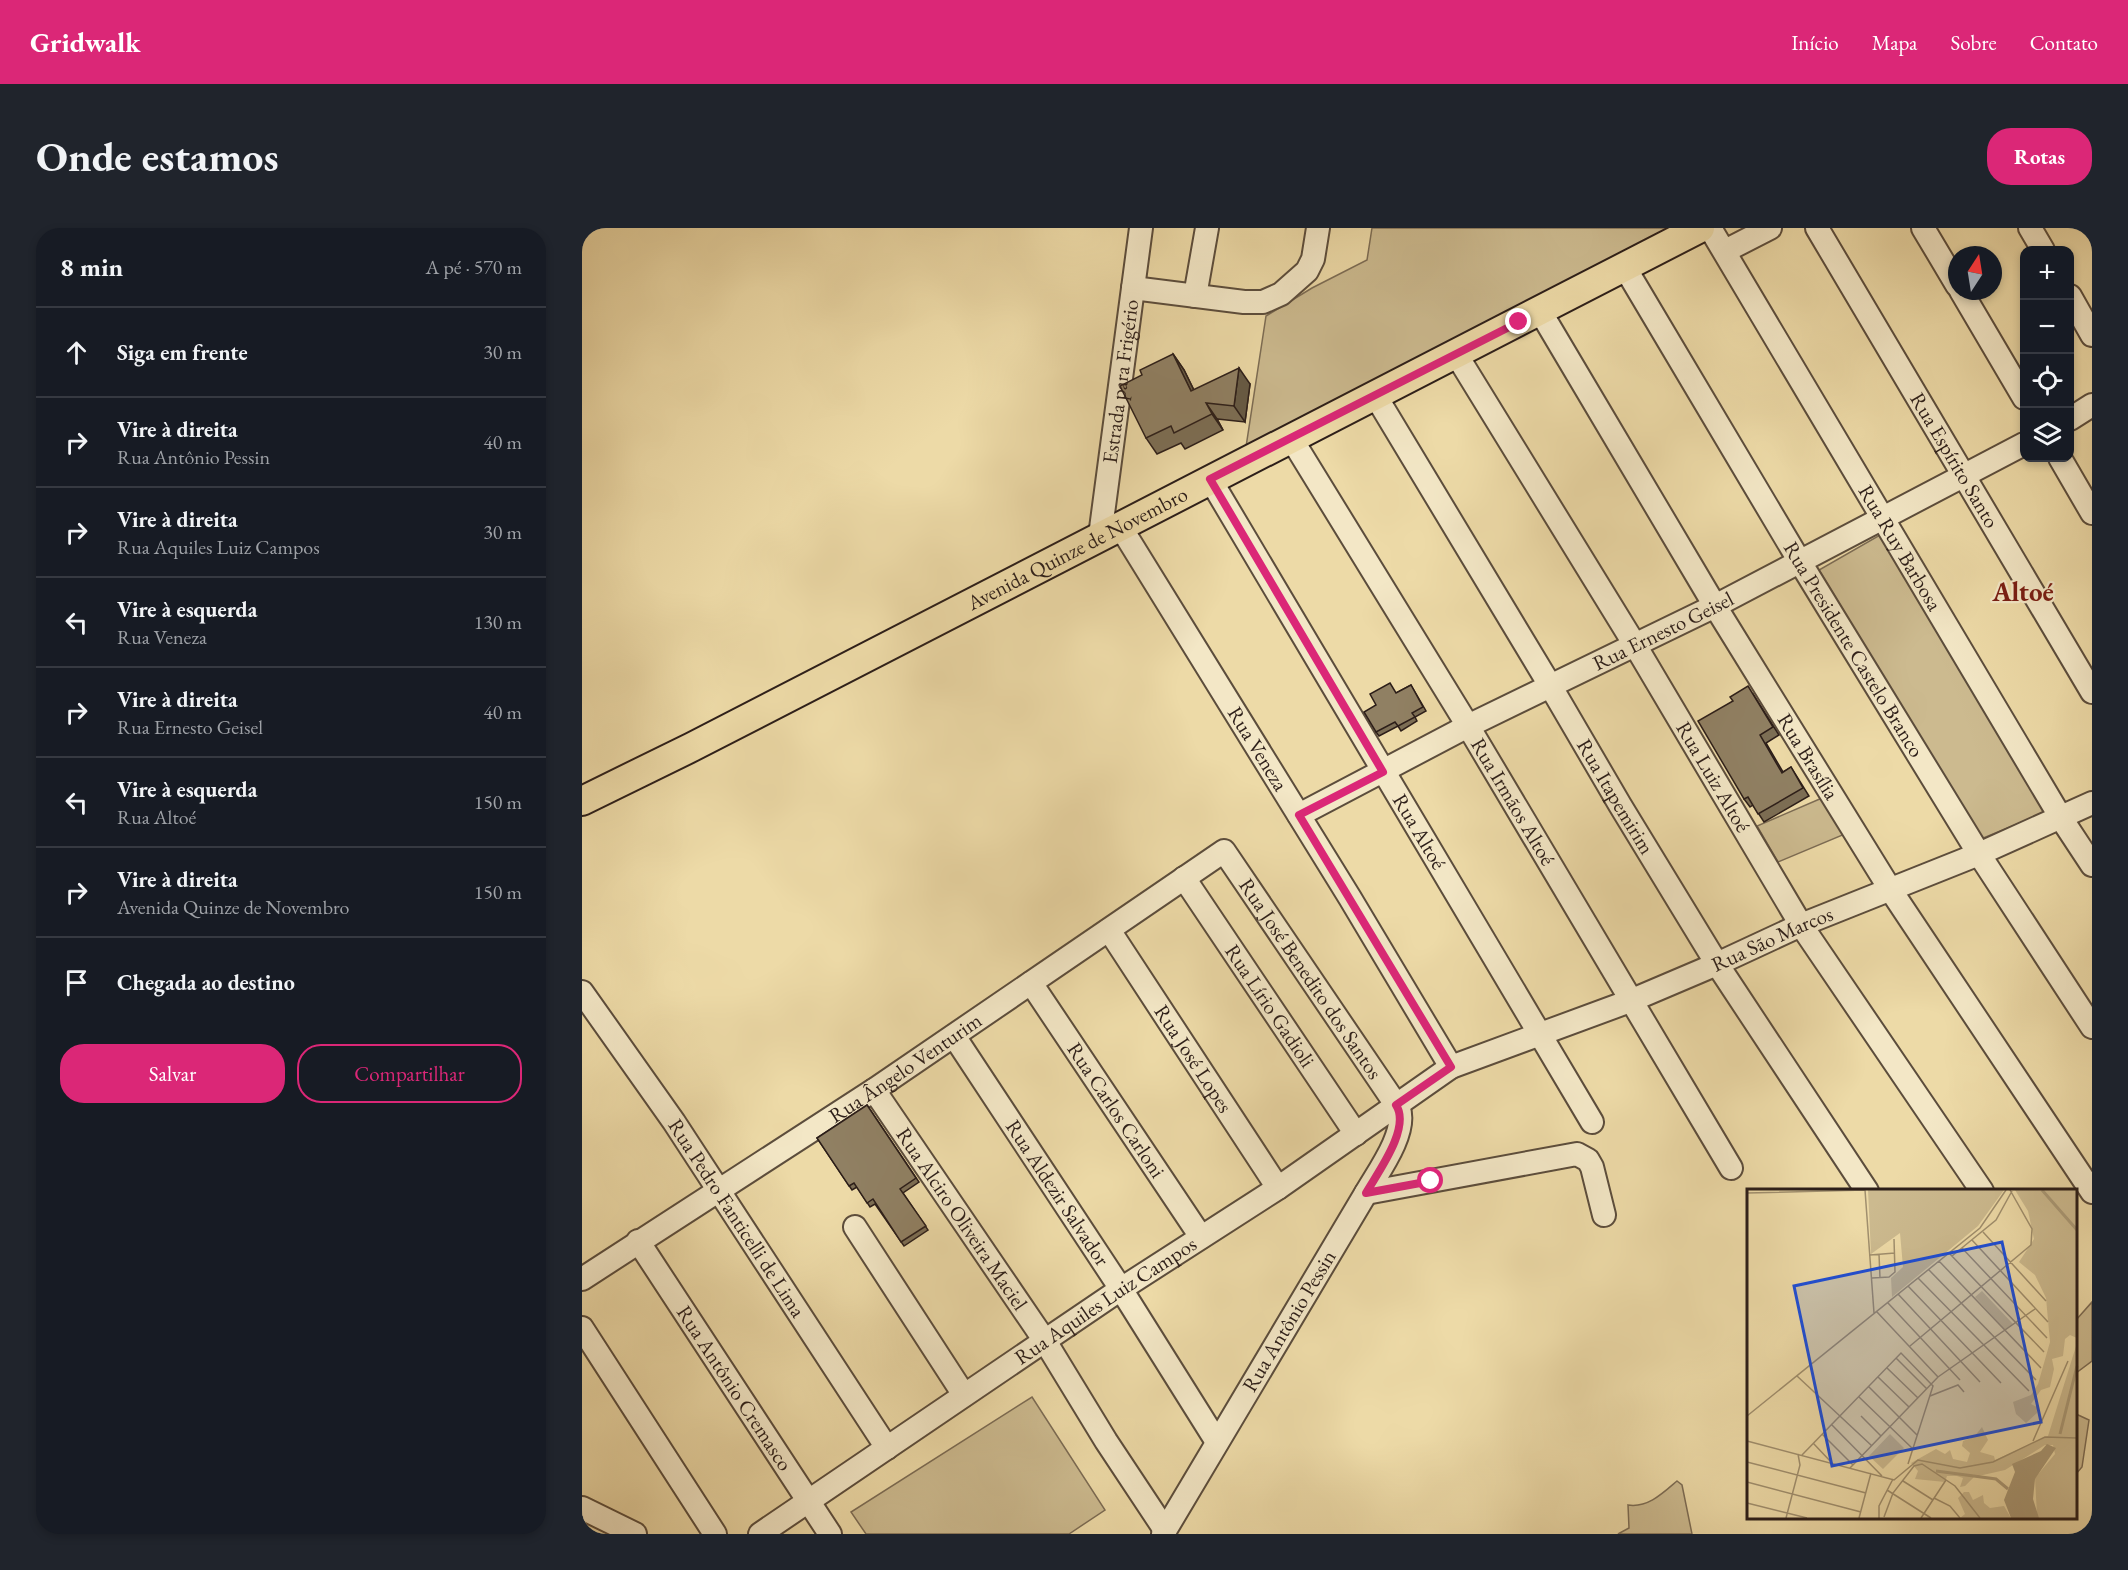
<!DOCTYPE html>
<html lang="pt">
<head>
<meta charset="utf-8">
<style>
  body { margin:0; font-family:"EB Garamond",serif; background:#20242c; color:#f1f3f6 }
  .controls { position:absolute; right:18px; top:18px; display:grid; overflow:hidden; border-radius:12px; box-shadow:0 3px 9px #0003 }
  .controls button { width:54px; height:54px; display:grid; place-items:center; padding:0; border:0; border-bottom:2px solid #363941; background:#171b24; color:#f1f3f6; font:30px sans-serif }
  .compass { position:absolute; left:1366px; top:18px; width:54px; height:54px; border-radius:50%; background:#171b24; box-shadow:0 3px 9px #0003; rotate:12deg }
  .stop { position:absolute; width:18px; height:18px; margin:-14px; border:4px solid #db2777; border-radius:50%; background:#fff }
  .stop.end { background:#db2777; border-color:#fff; box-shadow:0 2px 6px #0008 }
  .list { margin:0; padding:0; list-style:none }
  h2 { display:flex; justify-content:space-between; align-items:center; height:78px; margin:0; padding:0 24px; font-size:26px }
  h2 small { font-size:20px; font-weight:400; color:#9ea1a6 }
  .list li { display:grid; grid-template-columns:39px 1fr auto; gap:18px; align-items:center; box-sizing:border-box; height:90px; padding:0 24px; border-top:2px solid #363941 }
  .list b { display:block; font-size:22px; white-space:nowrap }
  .list p { margin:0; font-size:20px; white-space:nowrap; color:#9ea1a6 }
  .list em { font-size:20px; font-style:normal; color:#9ea1a6 }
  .actions { display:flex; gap:12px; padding:18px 24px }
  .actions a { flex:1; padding:14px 0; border:2px solid #db2777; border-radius:24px; text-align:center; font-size:21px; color:#db2777 }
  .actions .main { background:#db2777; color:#fff }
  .icon { flex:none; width:33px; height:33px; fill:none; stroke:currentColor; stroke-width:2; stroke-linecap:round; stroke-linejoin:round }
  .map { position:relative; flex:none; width:1510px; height:1306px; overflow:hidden; border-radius:24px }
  header { display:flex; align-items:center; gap:36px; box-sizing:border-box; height:84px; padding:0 30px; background:#db2777; color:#fff }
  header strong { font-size:28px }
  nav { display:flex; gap:33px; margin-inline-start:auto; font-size:21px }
  .intro { display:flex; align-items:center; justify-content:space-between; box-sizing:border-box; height:144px; padding:0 36px }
  h1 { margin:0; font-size:42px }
  .button { padding:15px 27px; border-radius:24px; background:#db2777; color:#fff; font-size:21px; font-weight:700 }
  main { display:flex; gap:36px; padding:0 36px }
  aside { flex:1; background:#171b24; border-radius:24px; box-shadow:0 3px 9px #0003 }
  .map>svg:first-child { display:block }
  .green { fill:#ccba8f; stroke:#7c6c54; stroke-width:1.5 }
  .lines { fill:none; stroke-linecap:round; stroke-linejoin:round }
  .minor-casing { stroke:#5c4d3c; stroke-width:26 }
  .major-casing { stroke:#2c1e19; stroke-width:32 }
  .minor { stroke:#f3e7c6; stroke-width:22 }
  .major { stroke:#eddaa7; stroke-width:28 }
  .wall { fill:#7c6e55; stroke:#2c1e19; stroke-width:1.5 }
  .shaded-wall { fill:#655a45; stroke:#2c1e19; stroke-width:1.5 }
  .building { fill:#908063; stroke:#2c1e19; stroke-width:1.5 }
  .route { stroke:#db2777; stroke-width:8 }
  .labels { text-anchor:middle; stroke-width:4.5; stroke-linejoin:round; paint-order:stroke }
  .street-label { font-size:21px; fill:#2c1e19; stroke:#f3e7c6 }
  .district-label { font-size:27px; font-weight:bold; fill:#7a1f14; stroke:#f3e7c6 }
  .inset-river { fill:none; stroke:#ab9a77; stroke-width:3 }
  .inset-road { fill:none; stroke:#a08f6e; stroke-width:1.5 }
  .view { fill:#1d4ed8; fill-opacity:0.15; stroke:#1d4ed8; stroke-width:3 }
  .inset-edge { fill:none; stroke:#2c1e19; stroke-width:3 }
</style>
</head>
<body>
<header>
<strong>Gridwalk</strong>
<nav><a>Início</a><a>Mapa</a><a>Sobre</a><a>Contato</a></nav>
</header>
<div class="intro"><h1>Onde estamos</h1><a class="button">Rotas</a></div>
<main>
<aside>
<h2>8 min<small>A pé · 570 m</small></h2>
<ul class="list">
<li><svg class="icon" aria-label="ahead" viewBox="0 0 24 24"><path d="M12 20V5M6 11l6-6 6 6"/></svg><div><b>Siga em frente</b></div><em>30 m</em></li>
<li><svg class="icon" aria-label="right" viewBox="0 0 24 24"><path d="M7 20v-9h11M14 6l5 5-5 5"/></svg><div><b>Vire à direita</b><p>Rua Antônio Pessin</p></div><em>40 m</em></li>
<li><svg class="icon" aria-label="right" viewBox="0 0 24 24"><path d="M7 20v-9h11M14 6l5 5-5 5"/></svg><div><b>Vire à direita</b><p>Rua Aquiles Luiz Campos</p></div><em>30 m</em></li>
<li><svg class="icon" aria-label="left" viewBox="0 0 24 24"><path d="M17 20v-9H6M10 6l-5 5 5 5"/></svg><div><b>Vire à esquerda</b><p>Rua Veneza</p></div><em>130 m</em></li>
<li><svg class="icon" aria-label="right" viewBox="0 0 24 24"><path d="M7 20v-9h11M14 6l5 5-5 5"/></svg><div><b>Vire à direita</b><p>Rua Ernesto Geisel</p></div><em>40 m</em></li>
<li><svg class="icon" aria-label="left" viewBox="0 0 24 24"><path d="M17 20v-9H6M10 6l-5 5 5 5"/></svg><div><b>Vire à esquerda</b><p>Rua Altoé</p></div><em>150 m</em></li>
<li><svg class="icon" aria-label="right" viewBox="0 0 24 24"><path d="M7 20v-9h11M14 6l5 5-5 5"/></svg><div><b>Vire à direita</b><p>Avenida Quinze de Novembro</p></div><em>150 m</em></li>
<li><svg class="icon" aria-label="arrive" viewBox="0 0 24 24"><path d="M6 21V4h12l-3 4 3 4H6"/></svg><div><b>Chegada ao destino</b></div></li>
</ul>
<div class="actions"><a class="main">Salvar</a><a>Compartilhar</a></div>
</aside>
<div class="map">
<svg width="1510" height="1306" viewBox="0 0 1510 1306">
  <rect width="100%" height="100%" fill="#eddaa7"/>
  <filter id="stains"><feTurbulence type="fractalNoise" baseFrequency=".00333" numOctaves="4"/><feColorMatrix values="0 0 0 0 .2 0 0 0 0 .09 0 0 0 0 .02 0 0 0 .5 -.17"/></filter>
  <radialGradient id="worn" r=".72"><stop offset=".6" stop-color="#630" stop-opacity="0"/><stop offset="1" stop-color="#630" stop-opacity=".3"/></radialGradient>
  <!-- green -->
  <g class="green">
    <polygon points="790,0 1089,0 664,219 684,88 730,60 785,32"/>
    <polygon points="1298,307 1467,583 1399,611 1237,342"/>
    <polygon points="1240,570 1263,606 1196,634 1175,598"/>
    <polygon points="1510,1074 1510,1133 1494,1145 1494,1092"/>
    <polygon points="450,1169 523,1282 487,1306 284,1306 269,1284"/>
    <polygon points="1494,1186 1507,1192 1500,1239 1494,1246"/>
    <path d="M1095,1253L1100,1257L1110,1306H1036L1047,1300L1046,1277C1066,1280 1081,1265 1095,1253Z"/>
  </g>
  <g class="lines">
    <!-- minor casing -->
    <g class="minor-casing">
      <g id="minor">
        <path id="s1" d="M1128,0L1479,590L1510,637"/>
        <path id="s2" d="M1235,0L1510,464"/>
        <polyline points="1341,0 1375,57"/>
        <polyline points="1448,0 1461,22"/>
        <polyline points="1143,23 1188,0"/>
        <path id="s3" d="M1042,38L1218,334L1397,626L1510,799"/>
        <polyline points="551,60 662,74 681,74 699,66 725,43 731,31 736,0"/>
        <polyline points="1379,63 1442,170"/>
        <polyline points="613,68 625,0"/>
        <polyline points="1488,68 1510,107"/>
        <path id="s4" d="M958,83L1133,378L1308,661L1510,964"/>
        <path id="s5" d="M874,126L1053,417L1219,697L1400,963"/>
        <path id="s6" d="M793,167L969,459L1038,577L1135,736L1285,963"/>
        <polyline points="1488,191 1510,177"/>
        <path id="s7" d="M709,210L886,498L1149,940"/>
        <polyline points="1478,230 1510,285"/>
        <path id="s8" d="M628,251L1010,894"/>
        <path id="s9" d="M538,298L768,670L869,839"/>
        <path id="s10" d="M518,308L559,0"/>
        <path id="s11" d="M717,587L886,498L1133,378L1442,216"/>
        <path id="s12" d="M602,650L774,906"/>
        <path id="s13" d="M527,702L696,960"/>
        <path id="s14" d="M449,755L619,1009"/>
        <path id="s15" d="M0,764L92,894L305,1220"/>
        <path id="s16" d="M372,808L539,1061L635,1214"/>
        <path id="s17" d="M292,862L463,1113L524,1213L583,1302"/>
        <polyline points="784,965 995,926 1006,932 1010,939 1022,987"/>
        <polyline points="273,999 382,1167"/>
        <path id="s18" d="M56,1013L248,1306"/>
        <path id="s19" d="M0,1051L292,862L642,623L817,881C825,905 796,944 784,965L581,1306"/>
        <polyline points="0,1100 133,1306"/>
        <polyline points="0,1280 53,1306"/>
        <path id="s20" d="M178,1306L539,1061L696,960L869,839L1048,773L1135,736L1219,697L1397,626L1510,575"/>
      </g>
    </g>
    <!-- major casing -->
    <g class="major-casing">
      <g id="major">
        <path id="s21" d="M0,573L110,519L1118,0"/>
      </g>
    </g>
    <!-- minor -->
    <use href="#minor" class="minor"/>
    <!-- major -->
    <use href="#major" class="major"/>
  </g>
  <!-- wall -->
  <g class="wall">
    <polygon points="591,126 602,142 612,162 668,156 663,194 635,191 641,202 603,221 599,215 575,226 564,210"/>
    <polygon points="829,457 844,483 833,489 835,493 819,503 816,498 797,508 794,504 814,465"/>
    <polygon points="1171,466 1197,507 1184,515 1201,544 1209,539 1227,568 1182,594 1171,577 1168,579 1162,571 1151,473"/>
    <polygon points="285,877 337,954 321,965 346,1002 322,1018 293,976 288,979 275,959 270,962 235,910"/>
  </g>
  <!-- shaded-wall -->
  <g class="shaded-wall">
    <polygon points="591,126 602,142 620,179 609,163"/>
    <polygon points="657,140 668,156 663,194 652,178"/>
    <polygon points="624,175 635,191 641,202 630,186"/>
  </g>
  <!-- building -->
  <g class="building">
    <polygon points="591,126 609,163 657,140 652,178 624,175 630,186 592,205 589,198 564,210 538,158 560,147 558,142"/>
    <polygon points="808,455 814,465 829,457 841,479 830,485 833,489 816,498 813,494 794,504 782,484 794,477 788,466"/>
    <polygon points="1166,458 1191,499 1178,507 1200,545 1209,539 1221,560 1176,586 1166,569 1162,571 1116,493 1151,473 1148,469"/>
    <polygon points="285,877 334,950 318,961 344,998 319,1014 291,971 285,975 272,955 267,958 235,910"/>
  </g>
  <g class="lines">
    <!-- route -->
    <path class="route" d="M849,953L784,965C796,944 829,900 814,877L869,839L717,587L801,544L628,251L937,94"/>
  </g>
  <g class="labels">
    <!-- street labels -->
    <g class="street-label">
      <text dy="7" stroke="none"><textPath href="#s10" startOffset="156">Estrada para Frigério</textPath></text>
      <text dy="7" stroke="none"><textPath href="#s2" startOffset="270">Rua Espírito Santo</textPath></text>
      <text dy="7" stroke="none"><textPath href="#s21" startOffset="556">Avenida Quinze de Novembro</textPath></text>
      <text dy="7" stroke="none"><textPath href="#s1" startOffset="372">Rua Ruy Barbosa</textPath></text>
      <text dy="7" stroke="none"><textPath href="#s11" startOffset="408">Rua Ernesto Geisel</textPath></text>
      <text dy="7" stroke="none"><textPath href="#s3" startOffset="447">Rua Presidente Castelo Branco</textPath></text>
      <text dy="7" stroke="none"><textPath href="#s9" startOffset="262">Rua Veneza</textPath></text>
      <text dy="7" stroke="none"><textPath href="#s4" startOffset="520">Rua Brasília</textPath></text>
      <text dy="7" stroke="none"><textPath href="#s5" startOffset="495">Rua Luiz Altoé</textPath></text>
      <text dy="7" stroke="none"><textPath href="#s6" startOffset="468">Rua Itapemirim</textPath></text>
      <text dy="7" stroke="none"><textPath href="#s7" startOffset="426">Rua Irmãos Altoé</textPath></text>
      <text dy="7" stroke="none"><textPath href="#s8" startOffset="410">Rua Altoé</textPath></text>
      <text dy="7" stroke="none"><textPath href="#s20" startOffset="1180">Rua São Marcos</textPath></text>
      <text dy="7" stroke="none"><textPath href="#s19" startOffset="926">Rua José Benedito dos Santos</textPath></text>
      <text dy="7" stroke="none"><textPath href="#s12" startOffset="154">Rua Lírio Gadioli</textPath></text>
      <text dy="7" stroke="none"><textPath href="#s13" startOffset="154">Rua José Lopes</textPath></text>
      <text dy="7" stroke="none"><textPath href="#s19" startOffset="386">Rua Ângelo Venturim</textPath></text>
      <text dy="7" stroke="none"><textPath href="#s14" startOffset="153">Rua Carlos Carloni</textPath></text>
      <text dy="7" stroke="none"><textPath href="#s16" startOffset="188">Rua Aldezir Salvador</textPath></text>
      <text dy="7" stroke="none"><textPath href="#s15" startOffset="274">Rua Pedro Fanticelli de Lima</textPath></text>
      <text dy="7" stroke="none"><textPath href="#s17" startOffset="156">Rua Alciro Oliveira Maciel</textPath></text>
      <text dy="7" stroke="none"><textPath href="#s20" startOffset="417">Rua Aquiles Luiz Campos</textPath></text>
      <text transform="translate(707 1093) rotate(-59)" y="7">Rua Antônio Pessin</text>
      <text dy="7" stroke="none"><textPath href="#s18" startOffset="176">Rua Antônio Cremasco</textPath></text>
    </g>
    <!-- district labels -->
    <g class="district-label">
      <text x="1441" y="373">Altoé</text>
    </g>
  </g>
  <!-- overview -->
  <g transform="translate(1165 961)">
    <rect width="330" height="330" fill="#eddaa7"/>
    <path d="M121,1H257L231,37L145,108L144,89L156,78L153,44L124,65ZM268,1H330V149L323,146L318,150L316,167L305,170L307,180L303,198L294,201L284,215L290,218V224L279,234L269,225L266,213L284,206L291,195L303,153L299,109L288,86L272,73L287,50L281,22ZM235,102L266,135L258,141L228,108ZM330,154V329H292L290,326L288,289L308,265L306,256H298L258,281L227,288L218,297L213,298L216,289L210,287H200L198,293L168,290L171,282L164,274L189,260L198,265L203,261L206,270L220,273L223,264L215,257L216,252L227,248L235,238L241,251L233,263L247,267L248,271L301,247ZM143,245L157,259L136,280L122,267ZM217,303H222L226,311L236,306L237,314L243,319L257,317L264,329H213L218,325L211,309Z" fill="#ccba8f"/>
    <path d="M300,255L309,259L288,290L286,310L292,329H264L257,311L268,283L265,275L294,262Z" fill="#ab9a77"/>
    <path class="inset-river" d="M295,1L330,41M313,245L330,177M189,282L249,290L261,300"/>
    <path class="inset-road" d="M118,1L127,124M0,4L118,1M236,43L299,112M225,51L301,133M215,59L300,149M202,64L297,163M132,65L133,89M123,66L148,64M205,67L249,31L265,2M192,72L294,179M182,81L289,191M125,89L142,88L148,83L147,50M171,89L282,202M161,97L254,194M151,105L233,193M141,114L213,191M130,123L191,188M163,157L284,56L285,40L263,1M149,169L180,200M140,179L171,209M50,187L125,257M131,188L162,218M122,198L170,246M183,207L211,196L217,203M112,208L166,260M0,227L233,39L259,1M114,227L134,247M84,235L135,287M75,245L106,276M0,252L147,291L171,271L213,279L246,273L298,248L330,249M286,252L321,172M66,254L85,274M55,266L154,164L186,197L161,275M0,273L119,304M103,279L191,188L288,120M156,292L186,311M0,293L114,323M140,301L184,329M187,309L203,317L213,329M0,314L60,329M137,328L146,304L167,277L175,275L208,297L233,329M39,329L53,276L51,265M112,329L124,284M132,329V317L146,290M174,329L199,291"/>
    <path class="view" d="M255,53L294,233L85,277L47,97Z"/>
    <rect width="330" height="330" class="inset-edge"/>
  </g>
  <rect width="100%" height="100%" filter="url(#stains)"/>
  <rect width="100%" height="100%" fill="url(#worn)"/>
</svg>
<div class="controls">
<button>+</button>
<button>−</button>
<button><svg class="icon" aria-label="locate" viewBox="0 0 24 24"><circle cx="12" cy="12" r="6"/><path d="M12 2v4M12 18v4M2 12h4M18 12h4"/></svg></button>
<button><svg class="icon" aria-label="layers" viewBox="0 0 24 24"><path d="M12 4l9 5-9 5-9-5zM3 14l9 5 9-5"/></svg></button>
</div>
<svg class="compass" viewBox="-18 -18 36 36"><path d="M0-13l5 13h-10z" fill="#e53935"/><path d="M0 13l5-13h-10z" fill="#9ea1a6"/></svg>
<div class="stop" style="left:849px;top:953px"></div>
<div class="stop end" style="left:937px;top:94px"></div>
</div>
</main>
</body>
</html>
